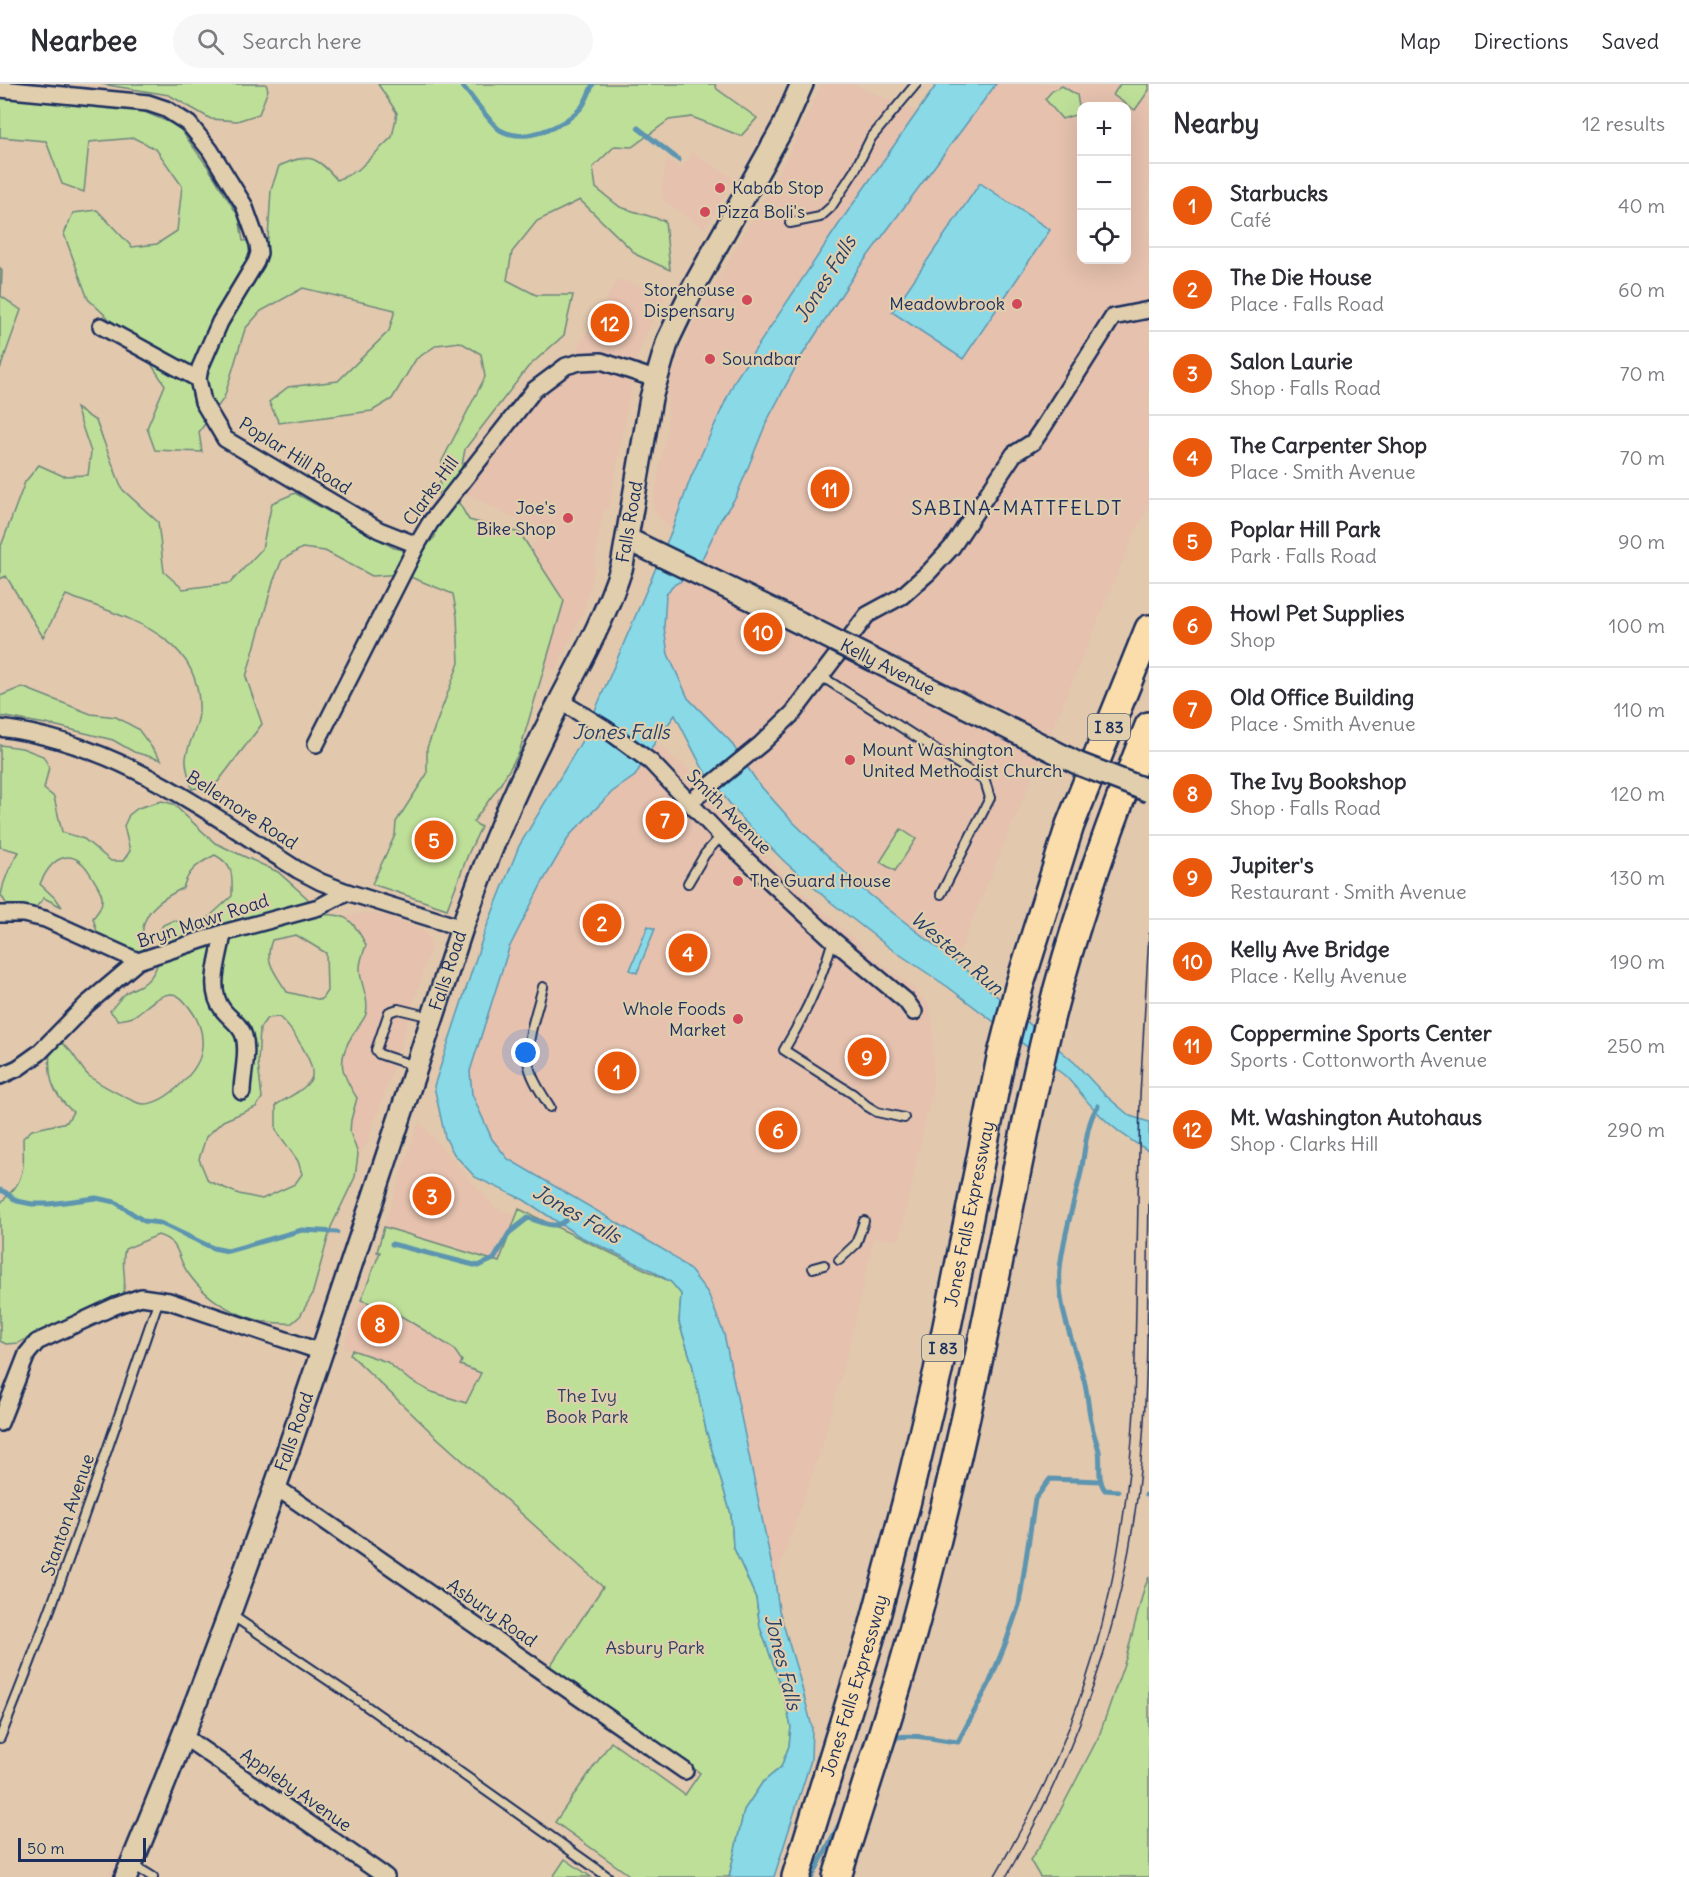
<!DOCTYPE html>
<html lang="en">
<head>
<meta charset="utf-8">
<style>
  body { margin:0; font-family:Delius,sans-serif; background:#f7f7f7; color:#2b2b33 }
  .controls { position:absolute; right:18px; top:18px; display:grid; overflow:hidden; border-radius:12px; box-shadow:0 6px 24px #0002 }
  .controls button { width:54px; height:54px; display:grid; place-items:center; padding:0; border:0; border-bottom:2px solid #e1e1e2; background:#fff; color:#2b2b33; font:30px sans-serif }
  .scale { position:absolute; left:18px; bottom:15px; width:128px; box-sizing:border-box; padding-left:6px; border:3px solid #1b2f5e; border-top:0; font-size:16px; line-height:21px; white-space:nowrap; color:#1b2f5e; -webkit-text-stroke:4px #e0ceac; paint-order:stroke }
  .you { position:absolute; left:526px; top:969px; width:21px; height:21px; margin:-15px; border:4px solid #fff; border-radius:50%; background:#1a73e8; box-shadow:0 0 0 9px #1a73e833 }
  .badge { display:grid; place-items:center; width:39px; height:39px; border-radius:50%; background:#ea580c; color:#fff; font-size:20px; font-weight:700 }
  .pin { position:absolute; translate:-50% -50%; border:3px solid #fff; box-shadow:0 2px 6px #0006 }
  .list { margin:0; padding:0; list-style:none }
  h2 { display:flex; justify-content:space-between; align-items:center; height:78px; margin:0; padding:0 24px; font-size:26px }
  h2 small { font-size:20px; font-weight:400; color:#7c7c81 }
  .list li { display:grid; grid-template-columns:39px 1fr auto; gap:18px; align-items:center; box-sizing:border-box; height:84px; padding:0 24px; border-top:2px solid #e1e1e2 }
  .list b { display:block; font-size:22px; white-space:nowrap }
  .list p { margin:0; font-size:20px; white-space:nowrap; color:#7c7c81 }
  .list em { font-size:20px; font-style:normal; color:#7c7c81 }
  .icon { flex:none; width:33px; height:33px; fill:none; stroke:currentColor; stroke-width:2; stroke-linecap:round; stroke-linejoin:round }
  .map { position:relative; flex:none; width:1149px; height:1793px; overflow:hidden }
  header { display:flex; align-items:center; gap:36px; box-sizing:border-box; height:84px; padding:0 30px; background:#fff; border-bottom:2px solid #e1e1e2 }
  header strong { font-size:28px }
  nav { display:flex; gap:33px; margin-inline-start:auto; font-size:21px }
  .search { width:420px; height:54px; background:#f7f7f7; display:flex; align-items:center; gap:15px; box-sizing:border-box; padding:0 21px; border-radius:33px; color:#7c7c81; font-size:22px }
  main { display:flex }
  aside { flex:1; background:#fff }
  .map>svg:first-child { display:block }
  .built { fill:#e5c1ae; fill-rule:evenodd }
  .green { fill:#bedf98; stroke:#6c877b; stroke-width:1.5; fill-rule:evenodd }
  .water { fill:#89d9e6; stroke:#5d95b0; stroke-width:1.5 }
  .lines { fill:none; stroke-linecap:round; stroke-linejoin:round }
  .stream { stroke:#5d95b0; stroke-width:5 }
  .lane-casing { stroke:#1b2f5e; stroke-width:12 }
  .street-casing { stroke:#1b2f5e; stroke-width:20 }
  .secondary-casing { stroke:#1b2f5e; stroke-width:26 }
  .highway-casing { stroke:#1b2f5e; stroke-width:32 }
  .lane { stroke:#e0ceac; stroke-width:8 }
  .street { stroke:#e0ceac; stroke-width:15 }
  .secondary { stroke:#e0ceac; stroke-width:21 }
  .highway { stroke:#fbddab; stroke-width:27 }
  .tram { stroke:#1b2f5e; stroke-width:1.5 }
  .secondary-bridge-casing { stroke:#1b2f5e; stroke-width:26; stroke-linecap:butt }
  .secondary-bridge { stroke:#e0ceac; stroke-width:21 }
  .poi-dot { fill:#d1495b; stroke:#e0ceac; stroke-width:2 }
  .labels { text-anchor:middle; stroke-width:4.5; stroke-linejoin:round; paint-order:stroke }
  .shield { fill:#e0ceac; stroke:#565f75; stroke-width:1.5 }
  .shield-label { font-size:16px; font-weight:bold; fill:#1b2f5e }
  .poi-label { font-size:18px; fill:#1b2f5e; stroke:#e0ceac; text-anchor:start }
  .street-label { font-size:18px; fill:#1b2f5e; stroke:#e0ceac }
  .park-label { font-size:18px; fill:#2b4164; stroke:#e0ceac }
  .water-label { font-size:20px; font-style:italic; fill:#26406c; stroke:#e0ceac }
  .neighbourhood-label { font-size:20px; letter-spacing:1.5px; fill:#1b2f5e; stroke:#e0ceac }
</style>
</head>
<body>
<header>
<strong>Nearbee</strong>
<div class="search"><svg class="icon" aria-label="search" viewBox="0 0 24 24"><circle cx="10" cy="10" r="6"/><path d="M15 15l6 6"/></svg>Search here</div>
<nav><a>Map</a><a>Directions</a><a>Saved</a></nav>
</header>
<main>
<div class="map">
<svg width="1149" height="1793" viewBox="0 0 1149 1793">
  <rect width="100%" height="100%" fill="#e2c8ad"/>
  <filter id="ink" filterUnits="userSpaceOnUse"><feTurbulence type="fractalNoise" baseFrequency=".0167" numOctaves="2"/><feDisplacementMap in="SourceGraphic" scale="12" xChannelSelector="R" yChannelSelector="G"/><feConvolveMatrix kernelMatrix="1 2 1 2 8 2 1 2 1" color-interpolation-filters="sRGB"/></filter>
  <g filter="url(#ink)">
    <!-- built -->
    <g class="built">
      <polygon points="822,0 851,0 917,28 735,296 691,393 672,446 656,430 653,420 667,346 669,296 692,242 788,72"/>
      <path d="M996,0H1149V423L1133,452L955,877L860,803L831,776L758,699L730,657L688,614L668,570L664,543V522L666,511L672,503L690,492L702,475L721,435L736,413L767,337L801,273L858,185ZM1082,22H1126V176H1082Z"/>
      <polygon points="693,69 734,95 705,144 664,117 662,102 667,76 682,85"/>
      <polygon points="618,195 644,204 647,198 669,205 647,248 636,276 609,422 602,431 592,496 583,527 555,586 489,552 542,445 507,430 456,404 497,350 565,286"/>
      <polygon points="655,658 690,687 725,731 790,797 873,873 915,905 929,921 933,937 933,1002 899,1156 874,1153 851,1254 823,1358 775,1497 738,1312 669,1169 508,1075 492,1055 472,1010 470,987 509,864 542,799 570,751 612,708 635,692"/>
      <polygon points="368,829 391,833 426,849 431,862 391,991 366,1061 358,1070 350,1048 351,1036 357,1014 345,994 342,983 343,971 348,959 366,930 366,906 360,884 366,861 360,850 345,833"/>
      <polygon points="419,1038 494,1123 517,1132 499,1178 384,1143"/>
      <polygon points="361,1216 393,1227 453,1264 462,1277 461,1281 481,1290 466,1319 429,1307 408,1295 387,1278 344,1263"/>
      <polygon points="122,1763 133,1771 161,1793 109,1793"/>
    </g>
    <!-- green -->
    <g class="green">
      <polygon points="101,0 266,0 268,6 259,30 237,37 211,35 169,11"/>
      <path d="M378,0H715L717,5L757,34L741,52L692,33L669,36L632,63L615,62L593,83L596,104L620,123L665,137L670,186L637,171L580,116L537,137L512,168L507,196L536,211H573L564,251L528,283L465,365L456,414L469,436L520,449L564,517L519,669L500,701L473,738L481,743L469,768L447,825L372,800L395,751L396,738L427,690V664L459,579L457,532L453,510L403,490L372,492L325,467L302,464L282,476L273,498L246,593L262,640L217,699L192,705C190,696 185,683 186,674C188,659 198,644 199,629C203,550 125,534 66,511L43,553L6,492L0,495V465L25,398L39,381L63,392L88,391L91,368L76,324L96,337L122,405L158,438L164,488L183,505L230,499L262,465L272,419L295,409L394,464L418,469L435,453L442,377L485,293L481,270L460,258L437,261L416,275L392,315L372,327L279,339L269,318L288,303L338,297L389,247L395,226L303,204L261,227L245,245L224,314L199,348L202,368L155,366L147,344L165,301L142,266L88,215L64,150L73,129L97,126L132,163L157,160L177,147L182,102L156,65L134,54L89,58L84,108L62,100L46,57L0,53V11L125,20L178,42L208,83L239,133L243,157L268,155L271,106L279,82C308,69 316,71 337,96L358,86L392,53L397,29Z"/>
      <polygon points="1120,0 1149,0 1149,6 1135,26 1113,11"/>
      <polygon points="1062,2 1077,11 1079,23 1075,31 1062,35 1045,15 1052,7"/>
      <polygon points="0,184 2,187 1,212 21,226 0,285"/>
      <polygon points="22,603 91,630 116,633 138,645 161,676 134,668 113,656 57,642 0,632 0,612"/>
      <path d="M0,661L22,664L43,672L49,683L44,705L54,713L62,748L84,755L111,777H123L130,767L124,742L129,731L138,724L162,717L173,720L215,759L278,788L306,813L313,821L310,831C344,830 349,829 366,861C364,868 360,876 360,884C359,898 370,914 366,930C364,936 357,944 353,950C336,977 341,989 357,1014L351,1036L350,1048L358,1070L355,1093L331,1143L312,1211L300,1232L292,1239C251,1241 211,1222 188,1189C175,1171 182,1159 158,1151L125,1165C120,1182 128,1195 123,1211L92,1229L68,1234L40,1253L28,1254L18,1259L6,1260L0,1257V1120C5,1114 12,1108 16,1102C26,1087 23,1070 23,1054L32,1046L67,1038L73,1028C50,1008 48,992 50,962L60,958C75,967 78,982 89,992C97,999 128,1015 138,1019C159,1027 198,989 201,969C205,951 200,937 189,923C184,917 179,910 171,910C155,911 144,927 132,933C128,935 123,935 118,936L110,927C115,921 120,914 126,909C133,904 142,902 147,897C160,885 161,867 157,852L163,841L174,836L196,845L232,812C232,792 235,782 215,771C199,779 188,786 183,804C167,812 146,823 143,844C142,851 144,861 144,868L133,872L100,858L93,834C98,828 103,822 102,813C101,806 95,798 91,791C73,761 52,772 40,800L57,816L62,823L44,814L29,831L7,821L1,811C4,794 10,783 19,768L0,763ZM296,851L326,869L327,907L321,916L287,908C276,890 263,878 272,856ZM279,933C290,942 318,981 311,995C305,1006 287,1014 276,1021V1046L298,1077L302,1090L295,1100L262,1115L239,1110L208,1097L199,1075L206,1053L223,1037L256,1023L262,1014L258,979L260,944L267,934Z"/>
      <polygon points="901,745 916,755 895,787 880,778"/>
      <polygon points="519,1125 671,1198 681,1210 679,1239 692,1279 706,1346 731,1430 733,1462 756,1514 760,1543 783,1607 791,1643 789,1662 781,1683 762,1699 744,1726 729,1793 632,1793 555,1738 611,1658 685,1711 700,1689 550,1582 603,1503 433,1350 350,1270 352,1266 387,1278 408,1295 429,1307 466,1319 481,1289 460,1281 462,1277 453,1264 393,1227 361,1216 380,1168 377,1168 384,1143 499,1178"/>
      <polygon points="1149,1493 1149,1793 1040,1793 1030,1776 1048,1750 1099,1652 1126,1574 1144,1505"/>
      <polygon points="565,1775 591,1793 553,1793"/>
    </g>
    <!-- water -->
    <g class="water">
      <path d="M937,0H996L858,185L801,273L767,337L736,413L721,435L702,475L690,492L672,502L666,511L664,543L668,570L688,614L730,657L758,699L790,735L860,803L970,889L1075,979L1104,1010L1130,1032L1149,1038V1067C1129,1056 1112,1044 1096,1027C1085,1016 1076,1002 1064,991L948,903L890,864L828,816L785,778L741,734L703,685L675,631L655,658L635,692L612,708L570,751L542,799L509,864L470,987L472,1010L492,1055L508,1075L669,1169L691,1187L708,1209L724,1250L775,1497L779,1526L800,1596L812,1643L811,1676L774,1793H729L744,1726L762,1699L781,1683L789,1662L791,1643L783,1607L760,1543L756,1514L733,1462L731,1430L706,1346L692,1279L679,1238L681,1210L671,1198L651,1186L579,1152L524,1116L475,1093L454,1070L445,1053L434,1002L485,847L519,762L583,655L672,446L691,393L735,296L841,137Z"/>
      <polygon points="980,99 1050,146 963,275 892,228"/>
      <polygon points="648,842 655,845 637,889 630,886"/>
    </g>
    <g class="lines">
      <!-- stream -->
      <g class="stream">
        <path d="M461,0C469,9 492,41 500,46C525,60 562,43 580,25C586,19 589,8 593,0"/>
        <polyline points="638,44 679,76"/>
        <path d="M1098,1022C1086,1038 1085,1068 1081,1088C1074,1120 1063,1152 1060,1185C1057,1224 1074,1260 1084,1296C1088,1311 1088,1326 1092,1341C1093,1350 1097,1358 1099,1367C1101,1380 1097,1396 1105,1406L1118,1407"/>
        <polyline points="0,1106 5,1108 17,1117 32,1120 49,1120 96,1114 115,1118 144,1137 160,1139 213,1164 228,1167 302,1146 337,1148"/>
        <path d="M392,1160L478,1182L494,1175L509,1149L528,1134C541,1137 555,1147 566,1136"/>
        <polyline points="1146,1411 1149,1412"/>
        <path d="M892,1661L897,1653C918,1650 937,1656 958,1658L989,1600L1006,1558L1019,1521L1035,1415L1050,1395L1100,1397"/>
        <polyline points="812,1793 843,1733"/>
      </g>
      <!-- lane casing -->
      <g class="lane-casing">
        <g id="lane">
          <polyline points="790,139 820,133 831,123 855,86 871,54 916,0"/>
          <polyline points="821,592 985,697 990,714 941,810"/>
          <polyline points="688,799 705,770 721,752"/>
          <path d="M833,856C822,895 805,931 784,966L853,1010L867,1022L877,1028L904,1034"/>
          <path d="M543,903C537,926 527,953 528,977C530,993 542,1010 550,1023"/>
          <polyline points="415,982 379,970 376,966 389,928 398,925 431,933"/>
          <polyline points="839,1176 856,1160 864,1137"/>
          <polyline points="813,1184 824,1181"/>
          <polyline points="230,1530 362,1619 608,1793"/>
          <path d="M0,1654C59,1510 108,1363 159,1215"/>
          <polyline points="133,1781 153,1793"/>
        </g>
      </g>
      <!-- street casing -->
      <g class="street-casing">
        <g id="street">
          <polyline points="0,5 148,19 166,25 189,40 210,66 244,121 258,160 259,169 256,178 220,238 200,284 198,295 203,318 225,355 379,446 417,461"/>
          <polyline points="101,242 198,295"/>
          <polyline points="560,617 606,645 651,678 721,752 833,856 906,917 914,928"/>
          <path d="M0,644C118,659 202,725 298,786L321,798L347,808L462,844"/>
          <polyline points="316,660 417,461 430,439 534,306 566,282 580,278 601,277 655,295"/>
          <polyline points="690,718 761,660 793,629 867,531 902,512 929,488 952,463 1014,370 1033,358 1042,345 1113,233 1149,226"/>
          <polyline points="0,830 23,830 45,835 138,877"/>
          <path d="M223,849C220,874 206,904 223,926C230,935 241,941 244,952C249,968 242,991 242,1008"/>
          <polyline points="0,992 18,984 39,969 86,921 138,877 223,849 319,823 347,808"/>
          <polyline points="0,1339 27,1270 37,1258 115,1222 141,1213 169,1217 322,1268"/>
          <polyline points="276,1403 685,1687"/>
          <polyline points="183,1652 386,1793"/>
        </g>
      </g>
      <!-- secondary casing -->
      <g class="secondary-casing">
        <g id="secondary">
          <polyline points="627,455 800,539"/>
          <path id="s1" d="M126,1793C256,1483 357,1163 462,844C484,781 509,719 539,659C567,600 602,545 622,482L651,314L668,256L693,204L783,43L802,0"/>
        </g>
      </g>
      <!-- highway casing -->
      <g class="highway-casing">
        <g id="highway">
          <path id="s2" d="M796,1793L871,1551L906,1420L938,1287L1001,974L1019,903L1070,741L1149,545"/>
          <path d="M837,1793C861,1715 888,1637 910,1558C934,1471 955,1384 974,1296C1001,1174 1021,1052 1051,931C1076,833 1111,736 1149,642"/>
        </g>
      </g>
      <!-- lane -->
      <use href="#lane" class="lane"/>
      <!-- street -->
      <use href="#street" class="street"/>
      <!-- secondary -->
      <use href="#secondary" class="secondary"/>
      <!-- highway -->
      <use href="#highway" class="highway"/>
      <!-- tram -->
      <g class="tram">
        <path d="M994,1793C1009,1767 1025,1740 1038,1713C1099,1593 1126,1460 1134,1327L1140,1012L1149,849"/>
        <path d="M1006,1793C1081,1663 1128,1527 1141,1377C1149,1291 1147,1204 1149,1118"/>
      </g>
      <!-- secondary-bridge casing -->
      <g class="secondary-bridge-casing">
        <g id="secondary-bridge">
          <path id="s3" d="M800,539L1079,680L1149,707"/>
        </g>
      </g>
      <!-- secondary-bridge -->
      <use href="#secondary-bridge" class="secondary-bridge"/>
    </g>
  </g>
  <!-- markers -->
  <g class="poi-dot">
    <circle cx="720" cy="104" r="6"/>
    <circle cx="705" cy="128" r="6"/>
    <circle cx="747" cy="216" r="6"/>
    <circle cx="1017" cy="220" r="6"/>
    <circle cx="710" cy="275" r="6"/>
    <circle cx="568" cy="434" r="6"/>
    <circle cx="850" cy="676" r="6"/>
    <circle cx="738" cy="797" r="6"/>
    <circle cx="738" cy="935" r="6"/>
  </g>
  <g class="labels">
    <!-- shield labels -->
    <g class="shield">
      <rect x="1088" y="630" width="42" height="26" rx="4.5"/>
      <rect x="922" y="1251" width="42" height="26" rx="4.5"/>
    </g>
    <g class="shield-label">
      <text x="1109" y="649">I 83</text>
      <text x="943" y="1270">I 83</text>
    </g>
    <!-- poi labels -->
    <g class="poi-label">
      <text x="732" y="110">Kabab Stop</text>
      <text x="717" y="134">Pizza Boli's</text>
      <text x="735" y="212" text-anchor="end">Storehouse<tspan x="735" dy="21">Dispensary</tspan></text>
      <text x="1005" y="226" text-anchor="end">Meadowbrook</text>
      <text x="722" y="281">Soundbar</text>
      <text x="556" y="430" text-anchor="end">Joe's<tspan x="556" dy="21">Bike Shop</tspan></text>
      <text x="862" y="672">Mount Washington<tspan x="862" dy="21">United Methodist Church</tspan></text>
      <text x="750" y="803">The Guard House</text>
      <text x="726" y="931" text-anchor="end">Whole Foods<tspan x="726" dy="21">Market</tspan></text>
    </g>
    <!-- street labels -->
    <g class="street-label">
      <text transform="translate(295 372) rotate(32)" y="6">Poplar Hill Road</text>
      <text transform="translate(431 407) rotate(-54)" y="6">Clarks Hill</text>
      <text dy="6" stroke="none"><textPath href="#s1" startOffset="1448">Falls Road</textPath></text>
      <text dy="6" stroke="none"><textPath href="#s3" startOffset="98">Kelly Avenue</textPath></text>
      <text transform="translate(242 726) rotate(33)" y="6">Bellemore Road</text>
      <text transform="translate(729 728) rotate(45)" y="6">Smith Avenue</text>
      <text transform="translate(203 837) rotate(-18)" y="6">Bryn Mawr Road</text>
      <text dy="6" stroke="none"><textPath href="#s1" startOffset="962">Falls Road</textPath></text>
      <text dy="6" stroke="none"><textPath href="#s2" startOffset="686">Jones Falls Expressway</textPath></text>
      <text dy="6" stroke="none"><textPath href="#s1" startOffset="476">Falls Road</textPath></text>
      <text transform="translate(68 1431) rotate(-71)" y="6">Stanton Avenue</text>
      <text transform="translate(492 1529) rotate(35)" y="6">Asbury Road</text>
      <text dy="6" stroke="none"><textPath href="#s2" startOffset="200">Jones Falls Expressway</textPath></text>
      <text transform="translate(296 1706) rotate(35)" y="6">Appleby Avenue</text>
    </g>
    <!-- park labels -->
    <g class="park-label">
      <text x="587" y="1318">The Ivy<tspan x="587" dy="21">Book Park</tspan></text>
      <text x="655" y="1570">Asbury Park</text>
    </g>
    <!-- water labels -->
    <g class="water-label">
      <text transform="translate(825 195) rotate(-58)" y="7">Jones Falls</text>
      <text x="621" y="655">Jones Falls</text>
      <text transform="translate(957 869) rotate(41)" y="7">Western Run</text>
      <text transform="translate(577 1130) rotate(30)" y="7">Jones Falls</text>
      <text transform="translate(783 1578) rotate(76)" y="7">Jones Falls</text>
    </g>
    <!-- neighbourhood labels -->
    <g class="neighbourhood-label">
      <text x="1017" y="431">SABINA-MATTFELDT</text>
    </g>
  </g>
</svg>
<div class="controls">
<button>+</button>
<button>−</button>
<button><svg class="icon" aria-label="locate" viewBox="0 0 24 24"><circle cx="12" cy="12" r="6"/><path d="M12 2v4M12 18v4M2 12h4M18 12h4"/></svg></button>
</div>
<div class="scale">50 m</div>
<div class="you"></div>
<div class="pin badge" style="left:617px;top:987px">1</div>
<div class="pin badge" style="left:602px;top:839px">2</div>
<div class="pin badge" style="left:432px;top:1112px">3</div>
<div class="pin badge" style="left:688px;top:869px">4</div>
<div class="pin badge" style="left:434px;top:756px">5</div>
<div class="pin badge" style="left:778px;top:1046px">6</div>
<div class="pin badge" style="left:665px;top:736px">7</div>
<div class="pin badge" style="left:380px;top:1240px">8</div>
<div class="pin badge" style="left:867px;top:973px">9</div>
<div class="pin badge" style="left:763px;top:548px">10</div>
<div class="pin badge" style="left:830px;top:405px">11</div>
<div class="pin badge" style="left:610px;top:239px">12</div>
</div>
<aside>
<h2>Nearby<small>12 results</small></h2>
<ul class="list">
<li><span class="badge">1</span><div><b>Starbucks</b><p>Café</p></div><em>40 m</em></li>
<li><span class="badge">2</span><div><b>The Die House</b><p>Place · Falls Road</p></div><em>60 m</em></li>
<li><span class="badge">3</span><div><b>Salon Laurie</b><p>Shop · Falls Road</p></div><em>70 m</em></li>
<li><span class="badge">4</span><div><b>The Carpenter Shop</b><p>Place · Smith Avenue</p></div><em>70 m</em></li>
<li><span class="badge">5</span><div><b>Poplar Hill Park</b><p>Park · Falls Road</p></div><em>90 m</em></li>
<li><span class="badge">6</span><div><b>Howl Pet Supplies</b><p>Shop</p></div><em>100 m</em></li>
<li><span class="badge">7</span><div><b>Old Office Building</b><p>Place · Smith Avenue</p></div><em>110 m</em></li>
<li><span class="badge">8</span><div><b>The Ivy Bookshop</b><p>Shop · Falls Road</p></div><em>120 m</em></li>
<li><span class="badge">9</span><div><b>Jupiter's</b><p>Restaurant · Smith Avenue</p></div><em>130 m</em></li>
<li><span class="badge">10</span><div><b>Kelly Ave Bridge</b><p>Place · Kelly Avenue</p></div><em>190 m</em></li>
<li><span class="badge">11</span><div><b>Coppermine Sports Center</b><p>Sports · Cottonworth Avenue</p></div><em>250 m</em></li>
<li><span class="badge">12</span><div><b>Mt. Washington Autohaus</b><p>Shop · Clarks Hill</p></div><em>290 m</em></li>
</ul>
</aside>
</main>
</body>
</html>
